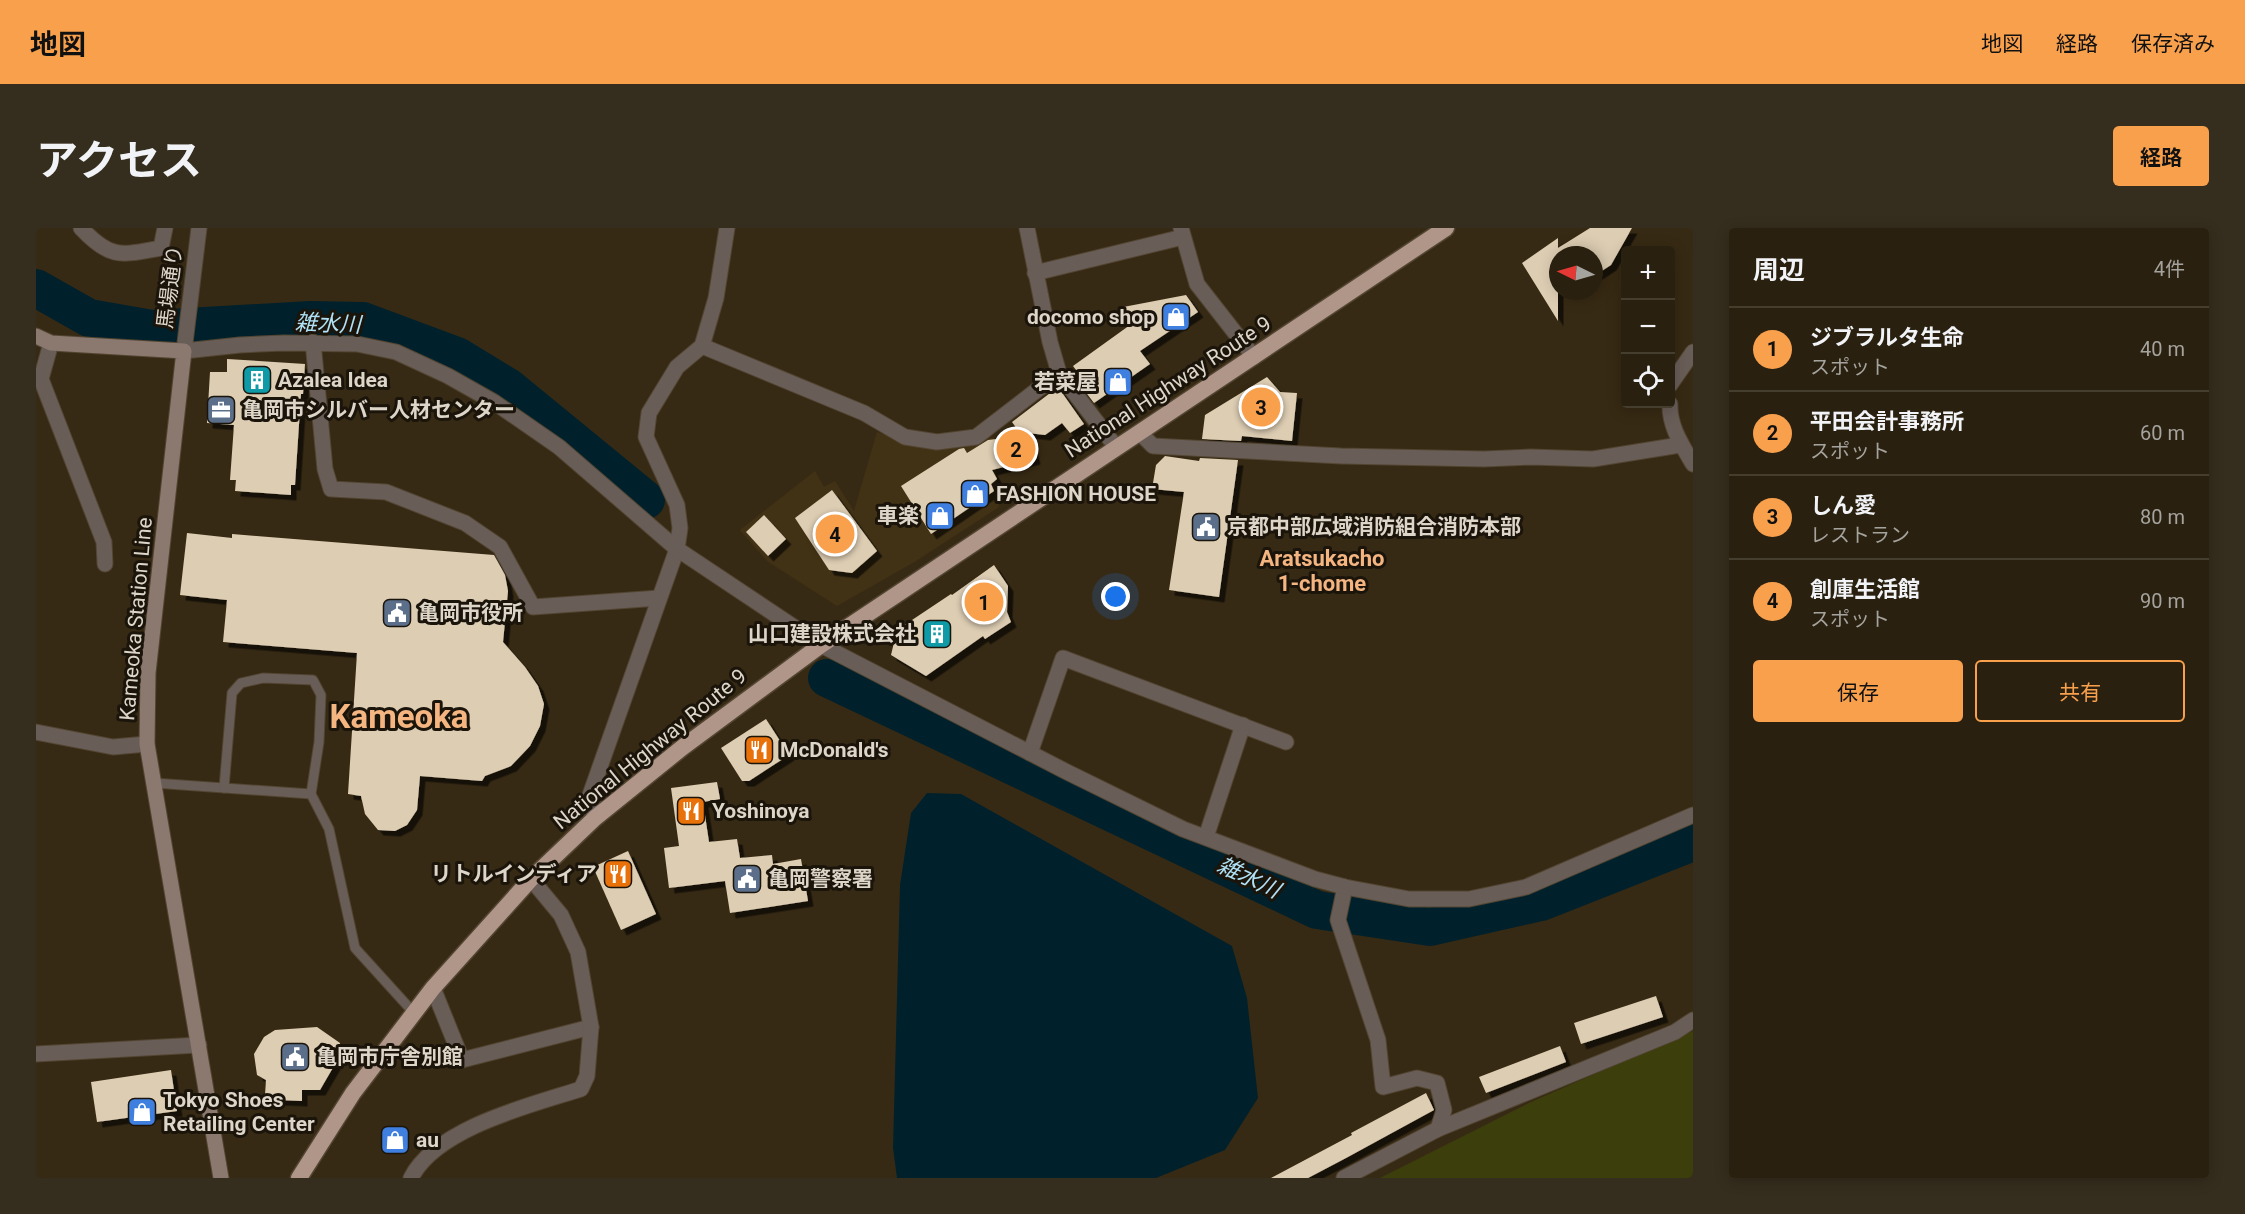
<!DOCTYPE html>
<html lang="ja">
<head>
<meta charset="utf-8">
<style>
  body { margin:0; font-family:Roboto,"Noto Sans JP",sans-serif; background:#352d1d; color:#f1f3f6 }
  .controls { position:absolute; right:18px; top:18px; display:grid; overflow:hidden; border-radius:6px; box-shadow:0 3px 15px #0003 }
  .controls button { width:54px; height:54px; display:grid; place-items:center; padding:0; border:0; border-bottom:2px solid #453e2f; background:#29200f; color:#f1f3f6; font:30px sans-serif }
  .compass { position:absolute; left:1513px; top:18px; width:54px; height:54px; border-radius:50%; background:#29200f; box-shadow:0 3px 15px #0003; rotate:275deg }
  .you { position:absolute; left:1080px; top:369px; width:21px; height:21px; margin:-15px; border:4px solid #fff; border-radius:50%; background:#1a73e8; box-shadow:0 0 0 9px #1a73e833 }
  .badge { display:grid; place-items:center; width:39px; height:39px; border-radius:50%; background:#f9a04d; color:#111; font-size:20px; font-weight:700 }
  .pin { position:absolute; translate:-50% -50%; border:3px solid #fff; box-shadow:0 2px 6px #0006 }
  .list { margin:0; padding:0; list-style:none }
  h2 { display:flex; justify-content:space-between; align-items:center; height:78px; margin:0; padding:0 24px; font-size:26px }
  h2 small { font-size:20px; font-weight:400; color:#a5a39e }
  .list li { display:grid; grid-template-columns:39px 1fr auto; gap:18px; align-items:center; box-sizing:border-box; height:84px; padding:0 24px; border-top:2px solid #453e2f }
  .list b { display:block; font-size:22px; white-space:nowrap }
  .list p { margin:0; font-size:20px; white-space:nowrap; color:#a5a39e }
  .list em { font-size:20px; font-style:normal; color:#a5a39e }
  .actions { display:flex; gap:12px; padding:18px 24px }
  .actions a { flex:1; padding:14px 0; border:2px solid #f9a04d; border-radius:6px; text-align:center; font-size:21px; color:#f9a04d }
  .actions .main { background:#f9a04d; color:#111 }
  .icon { flex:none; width:33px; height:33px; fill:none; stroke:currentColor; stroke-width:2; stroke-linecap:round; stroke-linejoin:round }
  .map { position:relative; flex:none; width:1657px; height:950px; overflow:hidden; border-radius:6px }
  header { display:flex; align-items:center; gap:36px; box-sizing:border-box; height:84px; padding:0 30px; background:#f9a04d; color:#111 }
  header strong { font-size:28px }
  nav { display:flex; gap:33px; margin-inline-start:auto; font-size:21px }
  .intro { display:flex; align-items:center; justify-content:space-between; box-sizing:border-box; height:144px; padding:0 36px }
  h1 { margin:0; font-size:42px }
  .button { padding:15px 27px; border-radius:6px; background:#f9a04d; color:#111; font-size:21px; font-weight:700 }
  main { display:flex; gap:36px; padding:0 36px }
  aside { flex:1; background:#29200f; border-radius:6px; box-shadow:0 3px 15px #0003 }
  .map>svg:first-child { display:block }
  .built { fill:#423215 }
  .green { fill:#3c3e0c }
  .water { fill:#00212c }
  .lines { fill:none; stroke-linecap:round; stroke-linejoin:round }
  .river { stroke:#00212c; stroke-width:38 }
  .building { fill:#ddcdb3; filter:url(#shadow) }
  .service-casing { stroke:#524531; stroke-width:11 }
  .minor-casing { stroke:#524531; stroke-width:17 }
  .tertiary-casing { stroke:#524531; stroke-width:17 }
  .secondary-casing { stroke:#524531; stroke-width:17 }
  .trunk-casing { stroke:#524531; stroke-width:19 }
  .service { stroke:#695d58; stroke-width:9 }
  .minor { stroke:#695d58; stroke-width:15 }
  .tertiary { stroke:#695d58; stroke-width:15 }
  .secondary { stroke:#8b786f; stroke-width:15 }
  .trunk { stroke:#b09589; stroke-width:16 }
  .labels { text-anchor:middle; stroke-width:6; stroke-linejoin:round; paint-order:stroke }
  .street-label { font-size:21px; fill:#ddd5c8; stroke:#1a140b }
  .poi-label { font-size:21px; font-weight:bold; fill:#ddd5c8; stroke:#1a140b; text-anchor:start }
  .water-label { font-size:22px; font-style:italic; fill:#b0e1f4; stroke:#1a140b }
  .neighbourhood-label { font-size:22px; font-weight:bold; fill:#f4b580; stroke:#1a140b }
  .town-label { font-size:33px; font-weight:bold; fill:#f4b580; stroke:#1a140b }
</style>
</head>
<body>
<header>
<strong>地図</strong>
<nav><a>地図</a><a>経路</a><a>保存済み</a></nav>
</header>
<div class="intro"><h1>アクセス</h1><a class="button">経路</a></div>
<main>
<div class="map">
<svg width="1657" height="950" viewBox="0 0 1657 950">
  <defs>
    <filter id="shadow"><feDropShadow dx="5.5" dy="5.5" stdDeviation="0" flood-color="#0009"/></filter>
  </defs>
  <rect width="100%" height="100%" fill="#372a14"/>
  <!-- built -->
  <polygon class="built" points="841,204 884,218 910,220 958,209 963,279 880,333 801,378 731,333 704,302 779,243 788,259 799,253 818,283"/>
  <!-- green -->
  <polygon class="green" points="1657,803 1657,950 1344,950 1495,874"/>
  <!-- water -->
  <polygon class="water" points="891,565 925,566 1196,718 1211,770 1222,870 1189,922 1120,950 861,950 857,920 864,657 875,585"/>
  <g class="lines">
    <!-- river -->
    <g class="river">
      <polyline points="0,60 53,90 116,101 274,92 327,93 421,128 472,159 610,272"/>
      <polyline points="791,450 1281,682 1394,699 1505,674 1657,614"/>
    </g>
  </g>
  <!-- building -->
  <g class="building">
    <polygon points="1554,0 1596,0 1575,37 1558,48 1558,27 1522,27 1522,93 1486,35 1522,10 1522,20"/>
    <polygon points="1150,67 1162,84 1104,123 1114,136 1058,175 1038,149 1043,146 1037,138 1094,97 1082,80"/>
    <polygon points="191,131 269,136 267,166 265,166 259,257 255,257 255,267 199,263 200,252 194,252 198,197 171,195 174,144 191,144"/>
    <polygon points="1231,149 1244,164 1261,165 1256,213 1206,208 1205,213 1166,211 1169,187"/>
    <polygon points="1022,159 1048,196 1034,205 1026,195 1009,207 983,204 976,194"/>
    <polygon points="993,207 999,231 956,242 961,251 955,256 958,263 895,306 865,258 923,221 928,220 931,225 952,212"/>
    <polygon points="1129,228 1163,233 1164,230 1202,232 1183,369 1133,362 1148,264 1116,261 1120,237"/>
    <polygon points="796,262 841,323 816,345 793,342 759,290"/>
    <polygon points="728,287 750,311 732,328 710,304"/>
    <polygon points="151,305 196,310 196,306 458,327 469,347 472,363 467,414 489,439 502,458 508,476 504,498 494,518 475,538 449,548 446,553 384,548 381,582 371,597 359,603 342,602 329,586 325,568 312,566 321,425 187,414 191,372 144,367"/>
    <polygon points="958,337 972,358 971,384 975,394 949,411 947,408 890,448 855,427 861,402 915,366 916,367"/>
    <polygon points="730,491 753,527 713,553 706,553 685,520"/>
    <polygon points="681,554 684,571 667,574 673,614 701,611 704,630 736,627 737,636 765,631 772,673 694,685 689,653 633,660 628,620 643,618 635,560"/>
    <polygon points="592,623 620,686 585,702 557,639"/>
    <polygon points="1620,768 1627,789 1545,816 1538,795"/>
    <polygon points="281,799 304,815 302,831 284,862 266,862 266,873 242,872 229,867 230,852 221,847 218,826 228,809 239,802"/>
    <polygon points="1524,818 1530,834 1450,865 1443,849"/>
    <polygon points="135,842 141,883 61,894 55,854"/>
    <polygon points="1390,865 1398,882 1310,930 1272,950 1235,950 1316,907 1315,905"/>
  </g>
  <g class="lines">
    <!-- service casing -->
    <g class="service-casing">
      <g id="service">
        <polyline points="118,555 275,566"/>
        <polyline points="188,560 196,465 205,455 227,450 277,452 285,467 283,514 275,566 293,601 319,720 378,785"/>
      </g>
    </g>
    <!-- minor casing -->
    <g class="minor-casing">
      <g id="minor">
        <path d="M45,0C75,32 85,27 125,20L129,0"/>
        <polyline points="991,0 1014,114 1023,145 1080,219"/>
        <polyline points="1145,0 1161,56 1218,129"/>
        <polyline points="999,45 1147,9"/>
        <polyline points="277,114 289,241 295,261 350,264 429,295 464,319 497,379 623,370"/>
        <polyline points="15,115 5,151 68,314 69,336"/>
        <polyline points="666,118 828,185 869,209 901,214 940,209 1023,145"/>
        <polyline points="1634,157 1657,124"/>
        <path d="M1634,176C1633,198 1646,217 1657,236"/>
        <polyline points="1104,205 1117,218 1305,228 1448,231 1495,229 1557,231 1644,217"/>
        <polyline points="994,525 1027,430 1250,514"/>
        <polyline points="559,590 554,567 641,321 644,300 641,277 610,209 613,185 641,139 666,118 680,70 691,0"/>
        <polyline points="1170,609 1207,497"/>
        <polyline points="1309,659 1302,692 1342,812 1347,859 1381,850 1401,855 1408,882 1402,901"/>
        <polyline points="397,760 426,832 555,799"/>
        <polyline points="0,826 163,817"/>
        <path d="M375,950C400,900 495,877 545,861L551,848L555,799L542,724L525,687L495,651"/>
        <polyline points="1308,950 1402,901 1639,804 1657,792"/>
      </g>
    </g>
    <!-- tertiary casing -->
    <g class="tertiary-casing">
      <g id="tertiary">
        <polyline points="163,0 148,123 204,117 248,115 321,116 360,124 412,148 458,174 523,219 641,321 785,417 1031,544 1147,601 1279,651 1309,659 1373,671 1433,671 1490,659 1657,587"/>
        <polyline points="0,504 77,519 111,516"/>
      </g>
    </g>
    <!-- secondary casing -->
    <g class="secondary-casing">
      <polyline id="secondary" points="0,108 15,115 148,123 112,445 111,516 185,950"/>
    </g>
    <!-- trunk casing -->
    <g class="trunk-casing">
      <polyline id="trunk" points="263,950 317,865 397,760 495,651 559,590 647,519 785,417 1410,0"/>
    </g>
    <!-- service -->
    <use href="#service" class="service"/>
    <!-- minor -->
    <use href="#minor" class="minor"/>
    <!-- tertiary -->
    <use href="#tertiary" class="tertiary"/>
    <!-- secondary -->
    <use href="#secondary" class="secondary"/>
    <!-- trunk -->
    <use href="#trunk" class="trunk"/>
  </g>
  <!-- icons -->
  <defs>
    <g id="shop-square" transform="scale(1.5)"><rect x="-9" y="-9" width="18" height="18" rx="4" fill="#3f7fe0" stroke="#1a140b"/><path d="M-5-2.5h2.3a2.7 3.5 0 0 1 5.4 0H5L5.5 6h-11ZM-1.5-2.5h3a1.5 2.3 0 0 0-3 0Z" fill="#fff"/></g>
    <g id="building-square" transform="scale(1.5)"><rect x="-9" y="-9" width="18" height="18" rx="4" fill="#0f9aa8" stroke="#1a140b"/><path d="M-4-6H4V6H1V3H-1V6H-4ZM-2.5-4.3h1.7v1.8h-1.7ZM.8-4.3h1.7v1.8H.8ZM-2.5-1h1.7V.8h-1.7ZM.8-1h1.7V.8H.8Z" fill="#fff"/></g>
    <g id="office-square" transform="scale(1.5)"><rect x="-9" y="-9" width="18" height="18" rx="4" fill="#5c6f8a" stroke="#1a140b"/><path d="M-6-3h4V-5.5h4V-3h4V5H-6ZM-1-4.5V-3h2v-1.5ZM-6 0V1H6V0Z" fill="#fff"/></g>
    <g id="civic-square" transform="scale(1.5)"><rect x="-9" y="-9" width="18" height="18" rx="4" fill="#5c6f8a" stroke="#1a140b"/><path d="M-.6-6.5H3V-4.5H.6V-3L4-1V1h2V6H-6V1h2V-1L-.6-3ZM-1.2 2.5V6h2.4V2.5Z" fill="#fff"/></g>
    <g id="restaurant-square" transform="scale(1.5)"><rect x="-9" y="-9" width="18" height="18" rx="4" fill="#e8710a" stroke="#1a140b"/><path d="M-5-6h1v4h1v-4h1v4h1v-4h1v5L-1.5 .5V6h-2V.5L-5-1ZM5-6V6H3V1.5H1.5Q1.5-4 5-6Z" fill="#fff"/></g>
  </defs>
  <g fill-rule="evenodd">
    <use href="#shop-square" x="1140" y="89"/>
    <use href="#building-square" x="221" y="152"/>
    <use href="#shop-square" x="1082" y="154"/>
    <use href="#office-square" x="185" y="182"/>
    <use href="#shop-square" x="939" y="266"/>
    <use href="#shop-square" x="904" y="288"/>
    <use href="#civic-square" x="1170" y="299"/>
    <use href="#civic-square" x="361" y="385"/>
    <use href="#building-square" x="901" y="406"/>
    <use href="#restaurant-square" x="723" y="522"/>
    <use href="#restaurant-square" x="655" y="583"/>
    <use href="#restaurant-square" x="582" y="646"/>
    <use href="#civic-square" x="711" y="651"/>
    <use href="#civic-square" x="259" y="829"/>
    <use href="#shop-square" x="106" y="884"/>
    <use href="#shop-square" x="359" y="912"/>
  </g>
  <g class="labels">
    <!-- street labels -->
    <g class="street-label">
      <text transform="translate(134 59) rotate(-83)" y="7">馬場通り</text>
      <text transform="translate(1132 159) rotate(-33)" y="7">National Highway Route 9</text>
      <text transform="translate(100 391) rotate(-85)" y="7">Kameoka Station Line</text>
      <text transform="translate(614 521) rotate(-39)" y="7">National Highway Route 9</text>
    </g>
    <!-- poi labels -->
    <g class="poi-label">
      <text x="1119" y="96" text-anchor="end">docomo shop</text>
      <text x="242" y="159">Azalea Idea</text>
      <text x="1061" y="161" text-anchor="end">若菜屋</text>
      <text x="206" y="189">亀岡市シルバー人材センター</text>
      <text x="960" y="273">FASHION HOUSE</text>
      <text x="883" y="295" text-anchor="end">車楽</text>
      <text x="1191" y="306">京都中部広域消防組合消防本部</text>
      <text x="382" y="392">亀岡市役所</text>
      <text x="880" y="413" text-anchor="end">山口建設株式会社</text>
      <text x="744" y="529">McDonald's</text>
      <text x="676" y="590">Yoshinoya</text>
      <text x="561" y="653" text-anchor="end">リトルインディア</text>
      <text x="732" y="658">亀岡警察署</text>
      <text x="280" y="836">亀岡市庁舎別館</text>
      <text x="127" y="879">Tokyo Shoes<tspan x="127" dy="24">Retailing Center</tspan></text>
      <text x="380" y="919">au</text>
    </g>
    <!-- water labels -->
    <g class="water-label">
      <text transform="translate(292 95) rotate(2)" y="8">雑水川</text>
      <text transform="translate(1213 649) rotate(25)" y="8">雑水川</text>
    </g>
    <!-- neighbourhood labels -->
    <g class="neighbourhood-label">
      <text x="1286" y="338">Aratsukacho<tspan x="1286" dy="25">1-chome</tspan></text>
    </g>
    <!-- town labels -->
    <g class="town-label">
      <text x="363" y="500">Kameoka</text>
    </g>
  </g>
</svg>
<div class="controls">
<button>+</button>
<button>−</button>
<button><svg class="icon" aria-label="locate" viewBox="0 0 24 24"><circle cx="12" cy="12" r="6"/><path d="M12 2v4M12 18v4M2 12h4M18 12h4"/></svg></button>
</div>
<svg class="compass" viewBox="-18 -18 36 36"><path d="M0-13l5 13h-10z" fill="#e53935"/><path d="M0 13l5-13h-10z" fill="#a5a39e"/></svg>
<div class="you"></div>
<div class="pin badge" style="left:948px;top:374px">1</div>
<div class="pin badge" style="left:980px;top:221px">2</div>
<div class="pin badge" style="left:1225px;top:179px">3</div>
<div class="pin badge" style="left:799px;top:306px">4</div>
</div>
<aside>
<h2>周辺<small>4件</small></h2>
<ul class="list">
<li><span class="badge">1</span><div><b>ジブラルタ生命</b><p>スポット</p></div><em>40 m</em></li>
<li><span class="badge">2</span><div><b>平田会計事務所</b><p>スポット</p></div><em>60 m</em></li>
<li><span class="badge">3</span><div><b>しん愛</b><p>レストラン</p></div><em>80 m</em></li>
<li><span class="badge">4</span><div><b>創庫生活館</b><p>スポット</p></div><em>90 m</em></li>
</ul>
<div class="actions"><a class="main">保存</a><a>共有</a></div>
</aside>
</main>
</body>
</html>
